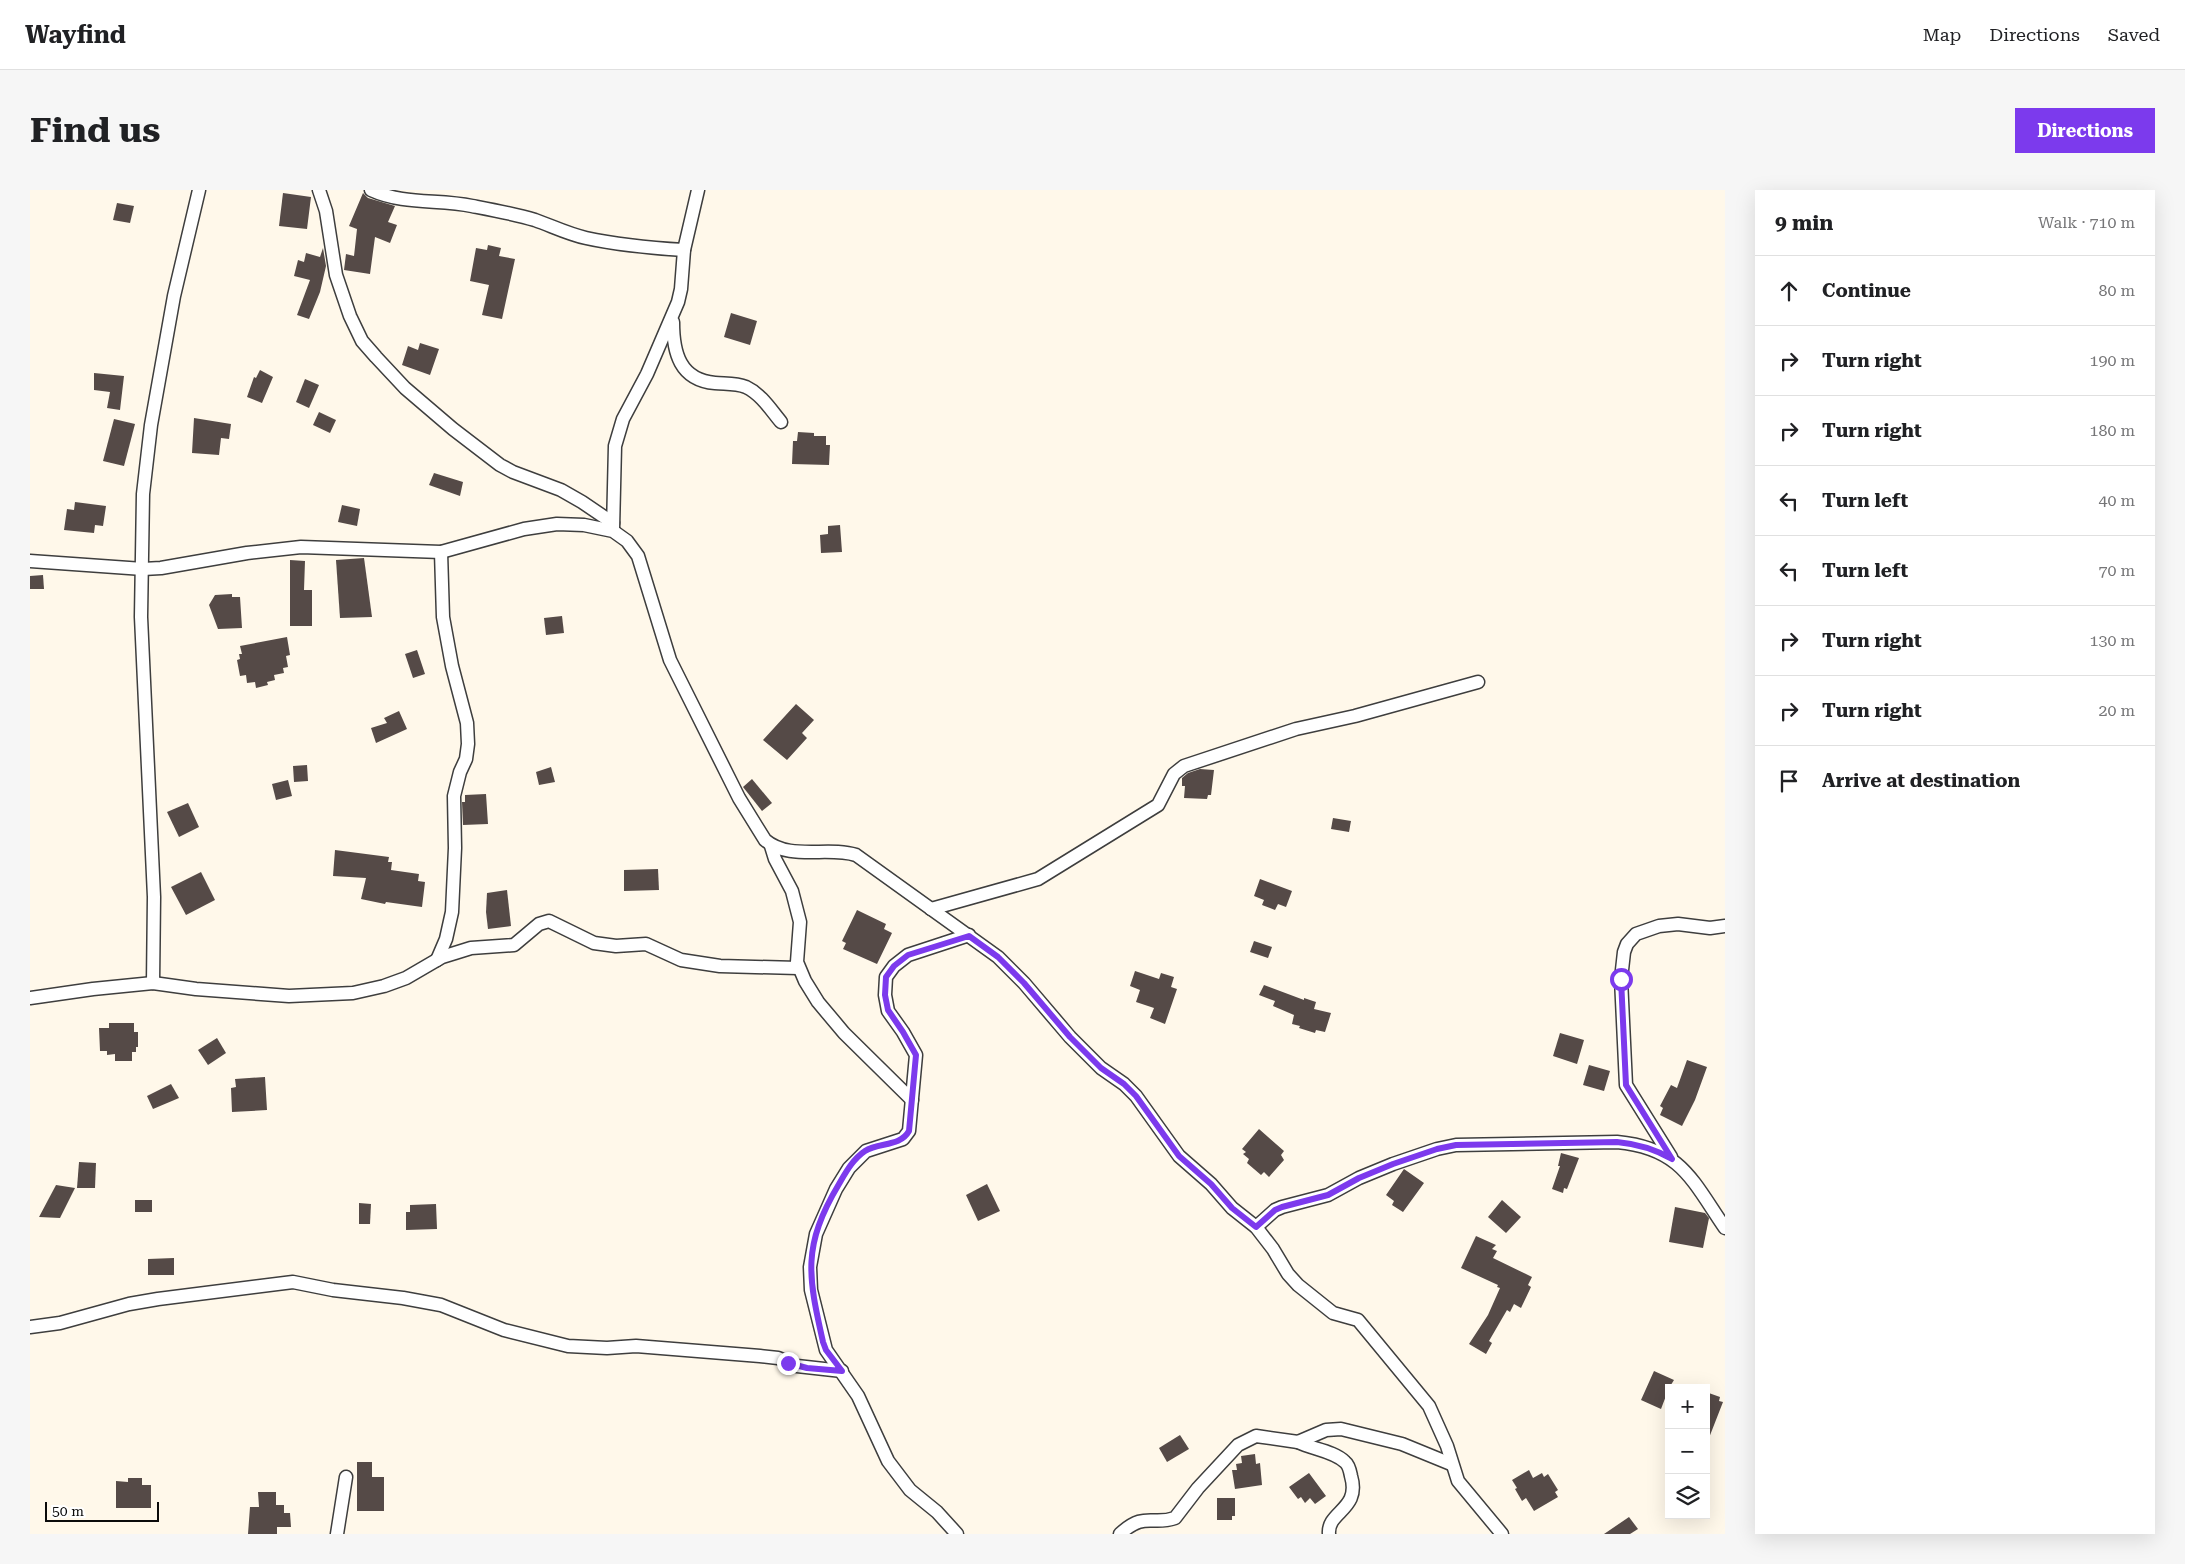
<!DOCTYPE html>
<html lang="en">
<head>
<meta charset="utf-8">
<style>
  body { margin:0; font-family:"Roboto Serif",serif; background:#f6f6f6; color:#202124 }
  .controls { position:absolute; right:15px; bottom:15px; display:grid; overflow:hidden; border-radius:0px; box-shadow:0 5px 20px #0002 }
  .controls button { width:45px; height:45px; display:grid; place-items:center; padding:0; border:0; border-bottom:1px solid #e0e0e0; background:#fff; color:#202124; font:25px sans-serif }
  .scale { position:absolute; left:15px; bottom:12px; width:114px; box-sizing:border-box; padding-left:5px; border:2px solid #0b0b0b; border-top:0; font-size:14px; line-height:18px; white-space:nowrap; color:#0b0b0b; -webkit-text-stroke:4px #fff; paint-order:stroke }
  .stop { position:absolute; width:15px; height:15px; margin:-11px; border:4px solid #7c3aed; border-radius:50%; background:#fff }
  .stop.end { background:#7c3aed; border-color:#fff; box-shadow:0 1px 5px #0008 }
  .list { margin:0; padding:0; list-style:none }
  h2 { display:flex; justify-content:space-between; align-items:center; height:65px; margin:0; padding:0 20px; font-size:21px }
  h2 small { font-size:16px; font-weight:400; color:#757577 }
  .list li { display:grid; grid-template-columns:32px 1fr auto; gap:15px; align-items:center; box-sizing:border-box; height:70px; padding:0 20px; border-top:1px solid #e0e0e0 }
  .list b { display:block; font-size:19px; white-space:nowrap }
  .list em { font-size:16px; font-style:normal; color:#757577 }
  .icon { flex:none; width:28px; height:28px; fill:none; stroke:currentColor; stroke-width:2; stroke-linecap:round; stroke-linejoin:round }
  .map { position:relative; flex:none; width:1695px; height:1344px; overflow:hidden; border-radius:0px }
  header { display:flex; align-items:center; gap:30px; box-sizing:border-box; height:70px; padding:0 25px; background:#fff; border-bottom:1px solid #e0e0e0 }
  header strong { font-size:24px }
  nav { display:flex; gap:28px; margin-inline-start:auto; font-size:18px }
  .intro { display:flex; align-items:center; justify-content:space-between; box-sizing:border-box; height:120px; padding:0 30px }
  h1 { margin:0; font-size:35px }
  .button { padding:12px 22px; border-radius:0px; background:#7c3aed; color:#fff; font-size:18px; font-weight:700 }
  main { display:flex; gap:30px; padding:0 30px }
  aside { flex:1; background:#fff; border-radius:0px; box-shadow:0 5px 20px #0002 }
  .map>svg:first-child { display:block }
  .building { fill:#554a47 }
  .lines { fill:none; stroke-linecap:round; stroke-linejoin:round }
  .minor-casing { stroke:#3e3e3e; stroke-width:15 }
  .minor { stroke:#fff; stroke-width:12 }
  .route { stroke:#7c3aed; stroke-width:6 }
</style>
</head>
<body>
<header>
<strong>Wayfind</strong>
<nav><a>Map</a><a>Directions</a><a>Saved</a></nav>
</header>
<div class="intro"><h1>Find us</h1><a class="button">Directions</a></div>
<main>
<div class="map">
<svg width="1695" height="1344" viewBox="0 0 1695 1344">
  <rect width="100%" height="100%" fill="#fff8ea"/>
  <!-- building -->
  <g class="building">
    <polygon points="253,3 281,7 277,39 249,36"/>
    <polygon points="333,3 338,8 365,16 358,32 367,35 360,53 345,47 340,84 314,80 316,64 324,66 327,39 319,36"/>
    <polygon points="87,13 104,16 100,33 83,30"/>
    <polygon points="458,55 471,58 469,66 485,69 472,129 452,125 459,95 440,91 446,58 457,60"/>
    <polygon points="293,58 296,76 290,102 279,129 267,125 280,90 264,86 268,70 274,72 276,63 290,67"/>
    <polygon points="701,123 727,131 720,155 694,147"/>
    <polygon points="390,153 409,159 400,185 372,175 378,156 388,160"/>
    <polygon points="230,180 243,187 232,213 217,207 224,187 226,188"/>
    <polygon points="64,183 94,186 90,220 77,218 80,202 64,200"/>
    <polygon points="275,189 289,195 279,218 266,212"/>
    <polygon points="289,222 306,230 300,243 283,235"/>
    <polygon points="164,228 201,234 199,249 191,248 189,265 162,263"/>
    <polygon points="84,229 105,234 94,276 73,271"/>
    <polygon points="768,242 784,243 784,246 796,246 796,255 800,255 799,275 762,274 763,251 767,251"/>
    <polygon points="404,283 433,292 430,306 399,295"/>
    <polygon points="45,312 76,316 73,336 65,335 64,343 34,340 37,319 44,320"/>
    <polygon points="312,315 330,319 327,336 308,332"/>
    <polygon points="810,335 812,362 791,363 790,345 798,344 798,336"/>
    <polygon points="334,368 342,427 310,428 306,370"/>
    <polygon points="260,370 275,371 274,400 282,400 282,436 260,436"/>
    <polygon points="13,385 14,399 0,399 0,386"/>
    <polygon points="202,404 202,407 210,407 212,438 188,439 179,415 185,405"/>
    <polygon points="532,426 534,443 516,445 514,428"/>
    <polygon points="257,447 260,465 256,466 258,477 253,478 254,483 244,485 245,490 237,492 238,495 226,498 225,492 217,493 216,485 210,486 207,470 210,469 209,464 212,464 210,456"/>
    <polygon points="387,460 395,484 383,488 375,464"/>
    <polygon points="766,514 784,530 772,543 777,548 757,570 733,550"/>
    <polygon points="369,521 377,539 346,553 341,538 357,533 354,528"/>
    <polygon points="277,575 278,591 264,592 263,576"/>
    <polygon points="521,577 525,592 509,595 506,582"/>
    <polygon points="1170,579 1184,580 1181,605 1178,605 1177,609 1154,608 1155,596 1152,596 1152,588 1158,583"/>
    <polygon points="722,589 742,613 732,621 713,597"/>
    <polygon points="258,590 262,606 246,610 242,594"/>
    <polygon points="456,604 458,634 433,635 432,612 435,612 435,605"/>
    <polygon points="158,613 169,637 149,647 137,622"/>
    <polygon points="1303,628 1321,631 1319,642 1301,639"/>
    <polygon points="305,660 359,667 358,672 362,672 361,680 389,684 388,691 395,692 392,717 356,712 355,714 331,709 336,688 303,686"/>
    <polygon points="628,679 629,700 594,701 594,680"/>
    <polygon points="171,682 185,710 156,725 141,697"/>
    <polygon points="1230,689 1262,701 1256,717 1248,714 1245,720 1232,715 1234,710 1224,706"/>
    <polygon points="477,700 481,736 458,739 456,722 457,703"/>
    <polygon points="827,720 856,734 854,739 862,743 847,774 813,759 816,753 812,751"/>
    <polygon points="1224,751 1242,757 1238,768 1220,762"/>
    <polygon points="1105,781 1129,789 1131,783 1144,787 1141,797 1147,799 1135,834 1120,828 1124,818 1106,812 1110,800 1100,796"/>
    <polygon points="1234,795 1274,810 1274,808 1286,812 1284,819 1301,823 1295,842 1286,840 1285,843 1269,838 1270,836 1262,834 1264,825 1243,816 1245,811 1229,805"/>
    <polygon points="79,833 104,833 104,842 108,842 108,857 106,857 106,862 102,862 102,871 85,871 85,864 77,865 77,861 70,861 69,838 79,838"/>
    <polygon points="1530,843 1554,850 1547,874 1523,866"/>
    <polygon points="187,848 196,863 178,875 168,860"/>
    <polygon points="1657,870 1677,877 1665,910 1652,936 1630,925 1633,918 1630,916 1641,895 1647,898"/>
    <polygon points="1559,875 1580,881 1574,901 1553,895"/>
    <polygon points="235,887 237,920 202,922 201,898 206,897 205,889"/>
    <polygon points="141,894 149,908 123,919 117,906"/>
    <polygon points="1229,939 1254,961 1251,965 1254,970 1239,987 1234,982 1231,985 1217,973 1219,969 1213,964 1216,962 1212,959"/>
    <polygon points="1531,963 1549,968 1537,999 1534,998 1533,1003 1522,999 1530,976 1528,976"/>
    <polygon points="49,972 66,973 65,998 47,998"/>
    <polygon points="1374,979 1394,993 1373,1022 1362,1015 1364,1011 1356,1005"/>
    <polygon points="957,994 970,1021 948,1031 936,1005"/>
    <polygon points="26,995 45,998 30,1028 9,1027"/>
    <rect x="105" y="1010" width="17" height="12"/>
    <polygon points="1472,1010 1491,1027 1476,1043 1458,1027"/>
    <polygon points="329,1013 341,1014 340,1034 329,1034"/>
    <polygon points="406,1014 407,1039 376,1040 376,1022 380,1022 380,1015"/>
    <polygon points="1645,1017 1675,1023 1679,1028 1673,1058 1639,1052"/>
    <polygon points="1446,1046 1466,1055 1462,1059 1467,1061 1463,1068 1502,1087 1498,1095 1501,1097 1491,1118 1484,1114 1480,1122 1477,1120 1459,1151 1462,1153 1456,1164 1439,1154 1458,1125 1470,1098 1467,1097 1468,1095 1431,1078"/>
    <polygon points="144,1068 144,1085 118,1085 118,1069"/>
    <polygon points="1624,1181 1644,1190 1639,1198 1631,1219 1611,1210"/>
    <polygon points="1676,1202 1690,1207 1689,1211 1693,1212 1677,1253"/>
    <polygon points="1150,1245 1159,1259 1137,1272 1129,1258"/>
    <polygon points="1225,1264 1226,1274 1230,1273 1232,1295 1205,1299 1202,1280 1207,1280 1206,1274 1212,1273 1211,1266"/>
    <polygon points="327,1272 342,1272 342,1287 354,1287 354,1321 327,1321"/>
    <polygon points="1499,1280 1503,1288 1512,1283 1514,1287 1518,1284 1528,1300 1525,1302 1528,1307 1504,1321 1496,1308 1492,1311 1485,1299 1487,1298 1482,1290"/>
    <polygon points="1279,1283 1296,1306 1285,1314 1280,1308 1275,1313 1271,1307 1268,1309 1259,1297"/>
    <polygon points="98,1288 112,1288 112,1295 121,1295 121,1318 86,1318 86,1291 98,1292"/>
    <polygon points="228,1302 246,1302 246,1315 254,1315 254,1323 260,1323 261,1337 247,1337 247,1344 218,1344 220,1317 229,1317"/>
    <polygon points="1187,1308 1205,1308 1205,1326 1202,1326 1202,1330 1187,1330"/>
    <polygon points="1599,1327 1608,1339 1600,1344 1574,1344"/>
  </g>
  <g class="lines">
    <!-- minor casing -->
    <g class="minor-casing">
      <g id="minor">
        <polyline points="289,0 296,21 306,85 320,126 332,151 346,167 375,198 423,239 470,275 483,282 531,300 552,312 583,333"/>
        <path d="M341,0C374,15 408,9 442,16C463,20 485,24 505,30C522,36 538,44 556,48C588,55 621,58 654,60"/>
        <path d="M643,132C643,163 650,190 685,193C695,194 706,193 716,197C731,204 741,220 751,232"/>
        <polyline points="583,339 585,256 593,229 617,184 648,112 651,99 654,60 668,0"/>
        <path d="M0,371L113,379L131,378L217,363L271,357L411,362L494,339L527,334L554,335L583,341L597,351L608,366L640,470L709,608L735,650C759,671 798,656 826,665L968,767L994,793L1040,847L1071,878L1094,894L1106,906L1149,966L1181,994L1202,1018L1226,1037L1243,1059L1258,1084L1268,1095L1303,1123L1328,1130L1399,1216L1417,1256L1428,1291L1472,1344"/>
        <polyline points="741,656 745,669 762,701 770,732 767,772 775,791 788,812 814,843 882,910"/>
        <polyline points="901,719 1008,689 1128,615 1144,584 1154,576 1266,539 1325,526 1448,492"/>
        <polyline points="407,770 416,749 422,722 425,658 424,606 430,582 436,569 438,554 437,533 422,476 413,427 411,362"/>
        <polyline points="123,793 124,707 111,427 113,304 121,235 144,106 169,0"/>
        <polyline points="0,808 63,799 123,793 166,799 259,806 323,803 354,796 376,788 412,767 425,763 441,758 484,755 509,734 519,731 564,753 586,756 616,754 651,770 690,776 768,778"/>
        <polyline points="1641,967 1596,895 1591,789 1594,762 1597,754 1606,744 1629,736 1648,734 1680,738 1695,736"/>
        <path d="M1226,1037L1245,1020L1252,1017L1298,1005L1329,988L1363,974L1407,959L1426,955L1587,952C1651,958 1662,990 1695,1038"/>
        <polyline points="0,1137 30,1133 99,1114 128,1109 263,1092 303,1100 373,1108 411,1115 474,1140 538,1156 577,1158 606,1156 730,1166 748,1168 767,1176 812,1181"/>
        <path d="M1268,1252C1282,1259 1304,1261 1315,1272C1319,1275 1320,1281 1321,1286C1331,1320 1297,1321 1299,1344"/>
        <polyline points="307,1344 316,1287"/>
        <polyline points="927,1344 907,1322 880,1300 858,1271 828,1206 796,1160 781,1100 780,1077 786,1044 806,999 819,978 836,961 873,949 879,941 886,865 873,842 858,821 855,805 856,787 864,776 878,765 939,745"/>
        <path d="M1090,1344C1115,1321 1122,1336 1145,1328L1168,1298L1208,1255L1226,1246L1268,1252L1296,1240L1311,1239L1372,1254L1421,1274"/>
      </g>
    </g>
    <!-- minor -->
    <use href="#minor" class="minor"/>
  </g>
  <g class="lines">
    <!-- route -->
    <path class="route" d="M758,1173L777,1178L812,1181L796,1160L793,1152C778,1085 772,1056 809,994C816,982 823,969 835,961C849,952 870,957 879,941L886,865L873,842L858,820L855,805L856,787L864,776L878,765L939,746L968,767L994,793L1040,847L1071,878L1094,894L1106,906L1149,966L1181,994L1202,1018L1226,1037L1245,1020L1252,1017L1298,1005L1329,988L1363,974L1407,959L1426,955L1587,952C1608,954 1625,959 1642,969L1596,895L1591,789"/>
  </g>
</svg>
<div class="controls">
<button>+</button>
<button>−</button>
<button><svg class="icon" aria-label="layers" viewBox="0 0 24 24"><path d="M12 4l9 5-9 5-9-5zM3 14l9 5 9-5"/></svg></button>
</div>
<div class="scale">50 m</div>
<div class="stop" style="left:1591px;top:789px"></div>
<div class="stop end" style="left:758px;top:1173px"></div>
</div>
<aside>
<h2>9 min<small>Walk · 710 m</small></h2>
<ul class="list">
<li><svg class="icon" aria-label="ahead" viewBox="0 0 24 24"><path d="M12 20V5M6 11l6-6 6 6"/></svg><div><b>Continue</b></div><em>80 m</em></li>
<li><svg class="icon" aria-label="right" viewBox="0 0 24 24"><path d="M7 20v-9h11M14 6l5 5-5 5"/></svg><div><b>Turn right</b></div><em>190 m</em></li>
<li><svg class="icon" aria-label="right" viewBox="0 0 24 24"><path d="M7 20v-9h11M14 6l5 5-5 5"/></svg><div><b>Turn right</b></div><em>180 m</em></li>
<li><svg class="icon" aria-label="left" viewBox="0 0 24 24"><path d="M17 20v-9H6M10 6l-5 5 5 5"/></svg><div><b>Turn left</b></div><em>40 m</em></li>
<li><svg class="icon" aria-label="left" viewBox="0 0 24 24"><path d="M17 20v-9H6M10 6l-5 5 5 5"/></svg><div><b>Turn left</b></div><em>70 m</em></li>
<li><svg class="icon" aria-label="right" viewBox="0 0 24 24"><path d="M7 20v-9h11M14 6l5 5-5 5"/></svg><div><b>Turn right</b></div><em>130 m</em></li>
<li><svg class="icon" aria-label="right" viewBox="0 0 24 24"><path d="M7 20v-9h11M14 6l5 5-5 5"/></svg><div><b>Turn right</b></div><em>20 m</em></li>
<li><svg class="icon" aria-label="arrive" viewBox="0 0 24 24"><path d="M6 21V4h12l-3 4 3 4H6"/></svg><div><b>Arrive at destination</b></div></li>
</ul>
</aside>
</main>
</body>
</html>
